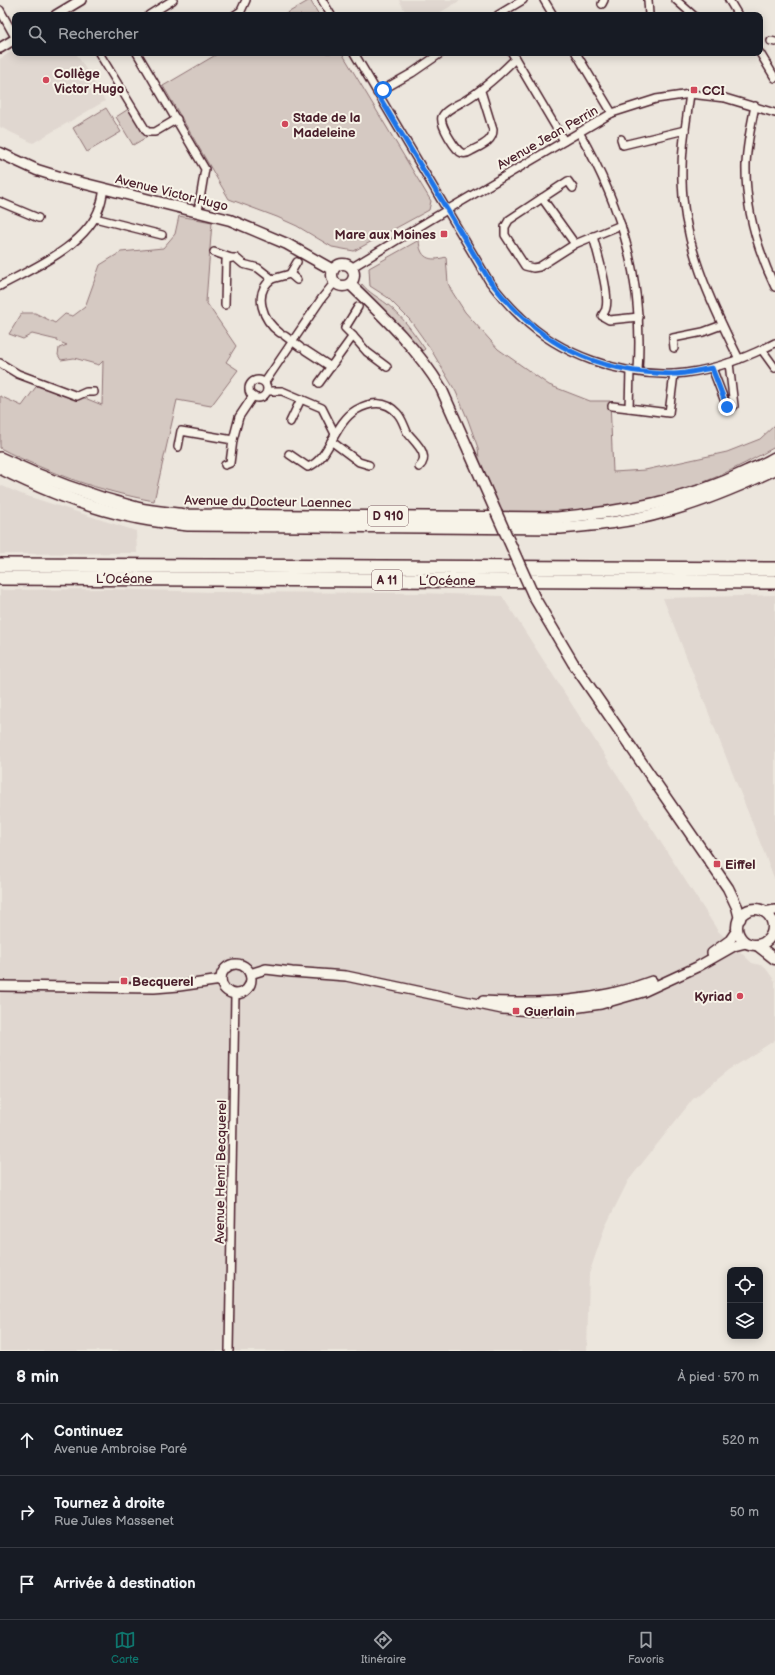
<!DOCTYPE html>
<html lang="fr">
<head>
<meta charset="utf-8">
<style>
  body { margin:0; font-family:"Balsamiq Sans",sans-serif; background:#242831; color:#f1f3f6 }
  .controls { position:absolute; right:12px; bottom:12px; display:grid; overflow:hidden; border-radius:8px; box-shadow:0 2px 10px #0003 }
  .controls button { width:36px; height:36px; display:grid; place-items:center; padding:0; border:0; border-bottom:1px solid #363941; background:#171b24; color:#f1f3f6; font:20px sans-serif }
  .stop { position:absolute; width:12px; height:12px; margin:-9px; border:3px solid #1a73e8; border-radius:50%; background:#fff }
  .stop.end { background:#1a73e8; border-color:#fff; box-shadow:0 1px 4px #0008 }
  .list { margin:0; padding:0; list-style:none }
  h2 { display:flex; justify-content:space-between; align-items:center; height:52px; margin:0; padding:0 16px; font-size:17px }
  h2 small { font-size:13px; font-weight:400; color:#9ea1a6 }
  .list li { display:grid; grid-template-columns:26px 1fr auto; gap:12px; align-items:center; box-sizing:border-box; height:72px; padding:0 16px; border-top:1px solid #363941 }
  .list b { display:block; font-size:15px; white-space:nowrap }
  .list p { margin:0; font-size:13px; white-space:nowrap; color:#9ea1a6 }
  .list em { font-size:13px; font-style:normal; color:#9ea1a6 }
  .icon { flex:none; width:22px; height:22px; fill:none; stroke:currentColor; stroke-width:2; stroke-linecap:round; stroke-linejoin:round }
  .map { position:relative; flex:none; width:775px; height:1351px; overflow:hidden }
  .search { position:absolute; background:#171b24; box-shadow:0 2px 10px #0003; left:12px; right:12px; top:12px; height:44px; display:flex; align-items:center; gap:10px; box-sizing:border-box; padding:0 14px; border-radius:8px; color:#9ea1a6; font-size:15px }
  .sheet { height:268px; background:#171b24 }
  nav { display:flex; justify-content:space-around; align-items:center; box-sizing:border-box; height:56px; border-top:1px solid #363941; background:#171b24; font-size:11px; color:#9ea1a6 }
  nav a { display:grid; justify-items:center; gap:2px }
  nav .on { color:#0f766e }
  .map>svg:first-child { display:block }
  .built { fill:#e0d7d0 }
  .green { fill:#d5c9c2; stroke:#907476 }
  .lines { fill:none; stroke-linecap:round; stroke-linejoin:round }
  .minor-casing { stroke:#4a1f2b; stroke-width:10 }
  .tertiary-casing { stroke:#4a1f2b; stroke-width:12 }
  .secondary-casing { stroke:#4a1f2b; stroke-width:13 }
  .primary-casing { stroke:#4a1f2b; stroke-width:14 }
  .motorway-casing { stroke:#4a1f2b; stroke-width:16 }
  .minor { stroke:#f7f3e8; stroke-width:7 }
  .tertiary { stroke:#f7f3e8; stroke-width:9 }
  .secondary { stroke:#f7f3e8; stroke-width:10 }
  .primary { stroke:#f7f3e8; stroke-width:11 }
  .motorway { stroke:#f7f3e8; stroke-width:13 }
  .secondary-bridge-casing { stroke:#4a1f2b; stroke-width:13; stroke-linecap:butt }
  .secondary-bridge { stroke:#f7f3e8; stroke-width:10 }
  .route { stroke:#1a73e8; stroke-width:5 }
  .poi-dot { fill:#d1495b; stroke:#f7f3e8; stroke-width:1.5 }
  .labels { text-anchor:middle; stroke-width:4; stroke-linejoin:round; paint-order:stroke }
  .shield { fill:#f7f3e8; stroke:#7e5f64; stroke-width:1 }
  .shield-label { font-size:12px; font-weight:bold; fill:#4a1f2b }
  .poi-label { font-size:13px; font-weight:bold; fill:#4a1f2b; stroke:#f7f3e8; text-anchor:start }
  .street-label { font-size:13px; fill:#4a1f2b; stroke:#f7f3e8 }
</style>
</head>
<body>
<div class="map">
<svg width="775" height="1351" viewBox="0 0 775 1351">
  <rect width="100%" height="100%" fill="#ece6dd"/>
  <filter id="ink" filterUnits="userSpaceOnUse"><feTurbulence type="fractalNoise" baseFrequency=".025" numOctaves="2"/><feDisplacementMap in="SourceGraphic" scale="8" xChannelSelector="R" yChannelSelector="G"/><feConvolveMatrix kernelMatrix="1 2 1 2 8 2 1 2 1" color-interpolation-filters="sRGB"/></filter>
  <g filter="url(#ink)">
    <!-- built -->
    <g class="built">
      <polygon points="399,0 461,0 436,15 407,15"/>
      <polygon points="11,52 12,53 76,53 105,101 33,143 0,127 0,59"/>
      <polygon points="0,485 21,494 136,531 137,553 0,554"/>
      <polygon points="108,589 213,592 421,593 502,596 718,931 752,963 764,966 775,981 775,1040 729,1070 693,1099 628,1181 605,1227 589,1274 587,1351 0,1351 0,590"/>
      <polygon points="775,595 775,880 663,598"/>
    </g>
    <!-- green -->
    <g class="green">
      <polygon points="310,0 319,15 284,15"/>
      <polygon points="219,53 342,53 431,201 429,210 354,251 332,247 297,226 277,217 229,199 163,86"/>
      <polygon points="106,108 121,132 87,152 73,128"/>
      <polygon points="130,108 147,137 133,145 116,117"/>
      <path d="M179,216L212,222L206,302L236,346L226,362L238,370L211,406L177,400L154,501C100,491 50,474 0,448V396L22,406L41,380L102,405L103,361L99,365L74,358L61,360L58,355L59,348L67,345L57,341V340L32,334L23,339L9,334L22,313H35L55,323L65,314L73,316L85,307L100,265L121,252L163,248L175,234Z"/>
      <path d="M419,240C420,258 429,262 446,257L448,283L451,290L465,312L498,349L549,385L590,401H610L613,472L645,470L727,452L760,439L775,425V447C736,469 695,489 651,499C602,511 552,512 502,512L479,459L478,448L468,420L456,392L430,348L410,320L387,297L370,286L369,268Z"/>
      <path d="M362,284C369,293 378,297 387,304C402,316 414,333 425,349L421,352L366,295L360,287Z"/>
    </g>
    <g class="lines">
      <!-- minor casing -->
      <g class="minor-casing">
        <g id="minor">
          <polyline points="322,0 331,15"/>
          <polyline points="544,0 553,15"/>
          <polyline points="648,0 649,15"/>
          <polyline points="676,0 693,15"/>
          <polyline points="729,0 738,15"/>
          <polyline points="602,4 604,0"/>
          <polyline points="0,10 15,37"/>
          <polyline points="149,15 173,0"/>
          <polyline points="235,15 241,11 246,0"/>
          <polyline points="498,15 523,0"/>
          <polyline points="771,41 775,42"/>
          <polyline points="99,53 147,132 155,132 177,119"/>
          <polyline points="137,53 205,169 198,211"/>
          <path d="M354,53L489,281C499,294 509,306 521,317C560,355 621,376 674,374C709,372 744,359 775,343"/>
          <polyline points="512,53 564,141"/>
          <polyline points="576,53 612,113"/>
          <polyline points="760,53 775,78"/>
          <path d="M481,91L493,130C493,142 480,146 471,151C468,153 465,154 462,153C456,151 439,124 442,117C445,110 457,105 464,101C483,90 499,75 515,59"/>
          <polyline points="377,93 412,73 441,53"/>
          <path d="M690,94C686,123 681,151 682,180C683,244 711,303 739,359"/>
          <path d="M755,106C751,125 747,144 746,164C745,207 757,249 775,287"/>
          <path d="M579,132C623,209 644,282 638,371"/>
          <polyline points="621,139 623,145 685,130"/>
          <polyline points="573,188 568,181 509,220 505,227 505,235 525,266 533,268 539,267 575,244 621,225"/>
          <polyline points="542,198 575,244"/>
          <polyline points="0,202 38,218"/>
          <polyline points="95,218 162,235"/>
          <path d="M593,236C597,252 610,293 606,308C606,310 603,314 602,316L609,320L639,317"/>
          <polyline points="214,252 231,258"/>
          <polyline points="351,268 430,220 612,113 656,99 690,94 725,98 775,113"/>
          <polyline points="290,274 297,262"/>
          <polyline points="272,279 290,274 297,280"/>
          <path d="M0,286C33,268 88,245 100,206C102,201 103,194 104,188"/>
          <path d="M225,305L226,260L231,258H236L243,264L258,268L272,279C252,293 263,321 280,333"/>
          <polyline points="285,336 300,347"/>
          <polyline points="353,336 345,328 358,307"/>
          <polyline points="674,348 673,338 703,332 722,325"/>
          <polyline points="305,350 331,367"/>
          <polyline points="762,350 775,368"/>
          <polyline points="0,363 18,374 77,396 86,392 94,392"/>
          <polyline points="712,368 727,407 734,406 729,363"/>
          <polyline points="630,370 629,408 669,413 674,374"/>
          <circle cx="258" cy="389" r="9"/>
          <polyline points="265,382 322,298 334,283"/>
          <polyline points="319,383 353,336 367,352 387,367"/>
          <polyline points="267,391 282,391 322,408 335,434"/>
          <polyline points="612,406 629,408"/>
          <polyline points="290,422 301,399"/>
          <polyline points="331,441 359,462 369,465"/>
          <polyline points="178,447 181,431 233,440"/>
          <path d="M289,454L308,467C329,460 334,423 356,410C370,402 386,400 397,413C402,418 404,426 407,432C414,442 432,455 419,467"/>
          <polyline points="225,465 230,463 233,440 239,417 253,396"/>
          <polyline points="229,1351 235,994"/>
        </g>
      </g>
      <!-- tertiary casing -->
      <g class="tertiary-casing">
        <g id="tertiary">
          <polyline points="56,15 81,0"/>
          <polyline points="0,48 15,39"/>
          <polyline points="765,912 775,910"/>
          <polyline points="773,925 775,922"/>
          <polyline points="712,953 730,940 737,930"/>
          <circle cx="236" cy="979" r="15"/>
          <polyline points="250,974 266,969 292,972 346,976 502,1009 533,1011 573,1008 601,1004 643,992 697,967 734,946 746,943"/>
          <polyline points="0,986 154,988 179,986 221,980"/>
          <path d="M483,1001C540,1004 598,1002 652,981"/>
        </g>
      </g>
      <!-- secondary casing -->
      <g class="secondary-casing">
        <g id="secondary">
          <polyline points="0,153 37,170 66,179 230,220 287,244 333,270"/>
          <circle cx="343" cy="275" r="11"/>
          <path d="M350,284C383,316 417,348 441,388L496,512"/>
          <polyline points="534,597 573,663 728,888 737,907 740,919"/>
          <circle cx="755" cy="927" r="18"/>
          <polyline points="757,945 775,959"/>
        </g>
      </g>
      <!-- primary casing -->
      <g class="primary-casing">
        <g id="primary">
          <path d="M0,458C44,479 90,496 137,508C153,512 170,513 186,515L557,518C625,511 686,502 748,471C757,467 767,463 775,458"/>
          <path d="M0,468C44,490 90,509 139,518C155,521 171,523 188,525L560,528C595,525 630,522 663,512C702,502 739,486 775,469"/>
        </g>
      </g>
      <!-- motorway casing -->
      <g class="motorway-casing">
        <g id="motorway">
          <polyline points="0,565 775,569"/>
          <polyline points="0,578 775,582"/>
        </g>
      </g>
      <!-- minor -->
      <use href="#minor" class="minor"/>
      <!-- tertiary -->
      <use href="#tertiary" class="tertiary"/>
      <!-- secondary -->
      <use href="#secondary" class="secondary"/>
      <!-- primary -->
      <use href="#primary" class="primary"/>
      <!-- motorway -->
      <use href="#motorway" class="motorway"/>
      <!-- secondary-bridge casing -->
      <g class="secondary-bridge-casing">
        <polyline id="secondary-bridge" points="496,512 534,597"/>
      </g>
      <!-- secondary-bridge -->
      <use href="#secondary-bridge" class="secondary-bridge"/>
    </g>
  </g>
  <g class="lines" filter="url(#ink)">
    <!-- route -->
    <path class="route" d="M383,90L377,93L490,281C537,343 594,373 673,374C686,374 699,370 712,368L727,407"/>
  </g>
  <!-- markers -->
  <g class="poi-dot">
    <circle cx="46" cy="80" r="4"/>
    <rect x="690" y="86" width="8" height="8" rx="2"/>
    <circle cx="285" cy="124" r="4"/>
    <rect x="440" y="230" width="8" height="8" rx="2"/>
    <rect x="713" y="860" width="8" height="8" rx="2"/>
    <rect x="120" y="977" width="8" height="8" rx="2"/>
    <circle cx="740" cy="996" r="4"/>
    <rect x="512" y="1007" width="8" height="8" rx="2"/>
  </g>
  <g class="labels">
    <!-- shield labels -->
    <g class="shield">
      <rect x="368" y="506" width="40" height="20" rx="3"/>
      <rect x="372" y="570" width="30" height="20" rx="3"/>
    </g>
    <g class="shield-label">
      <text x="388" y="520">D 910</text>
      <text x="387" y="584">A 11</text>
    </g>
    <!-- poi labels -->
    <g class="poi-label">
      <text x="54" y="78">Collège<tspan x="54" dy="15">Victor Hugo</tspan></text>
      <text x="702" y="95">CCI</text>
      <text x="293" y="122">Stade de la<tspan x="293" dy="15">Madeleine</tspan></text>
      <text x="436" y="239" text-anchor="end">Mare aux Moines</text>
      <text x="725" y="869">Eiffel</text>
      <text x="132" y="986">Becquerel</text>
      <text x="732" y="1001" text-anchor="end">Kyriad</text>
      <text x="524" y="1016">Guerlain</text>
    </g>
    <!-- street labels -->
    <g class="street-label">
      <text transform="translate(547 137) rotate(-30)" y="5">Avenue Jean Perrin</text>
      <text transform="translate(172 192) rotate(14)" y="5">Avenue Victor Hugo</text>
      <text transform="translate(268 501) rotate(1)" y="5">Avenue du Docteur Laennec</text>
      <text x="124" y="583">L’Océane</text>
      <text x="447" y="585">L’Océane</text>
      <text transform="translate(220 1172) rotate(-89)" y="5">Avenue Henri Becquerel</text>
    </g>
  </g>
</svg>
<div class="controls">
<button><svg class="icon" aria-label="locate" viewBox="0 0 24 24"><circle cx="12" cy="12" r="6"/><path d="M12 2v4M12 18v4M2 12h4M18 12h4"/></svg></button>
<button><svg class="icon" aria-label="layers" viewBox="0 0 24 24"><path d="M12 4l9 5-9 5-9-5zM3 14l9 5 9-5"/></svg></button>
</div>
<div class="stop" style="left:383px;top:90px"></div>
<div class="stop end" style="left:727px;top:407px"></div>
<div class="search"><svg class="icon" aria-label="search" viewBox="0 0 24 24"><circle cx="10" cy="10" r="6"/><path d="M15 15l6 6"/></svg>Rechercher</div>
</div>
<section class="sheet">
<h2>8 min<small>À pied · 570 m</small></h2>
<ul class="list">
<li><svg class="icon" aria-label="ahead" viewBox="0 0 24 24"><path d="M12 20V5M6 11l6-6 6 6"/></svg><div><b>Continuez</b><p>Avenue Ambroise Paré</p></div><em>520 m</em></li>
<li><svg class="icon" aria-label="right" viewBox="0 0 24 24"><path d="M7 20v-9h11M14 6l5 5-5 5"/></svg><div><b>Tournez à droite</b><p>Rue Jules Massenet</p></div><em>50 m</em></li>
<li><svg class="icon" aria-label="arrive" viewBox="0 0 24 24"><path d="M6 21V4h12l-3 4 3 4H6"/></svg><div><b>Arrivée à destination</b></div></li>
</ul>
</section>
<nav>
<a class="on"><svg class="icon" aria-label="map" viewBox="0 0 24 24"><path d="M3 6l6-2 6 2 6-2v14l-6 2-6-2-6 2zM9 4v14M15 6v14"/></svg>Carte</a>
<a><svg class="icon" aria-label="directions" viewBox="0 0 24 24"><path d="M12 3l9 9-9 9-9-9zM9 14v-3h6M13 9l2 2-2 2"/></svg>Itinéraire</a>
<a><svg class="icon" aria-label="saved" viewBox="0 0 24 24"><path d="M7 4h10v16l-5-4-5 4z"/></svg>Favoris</a>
</nav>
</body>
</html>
